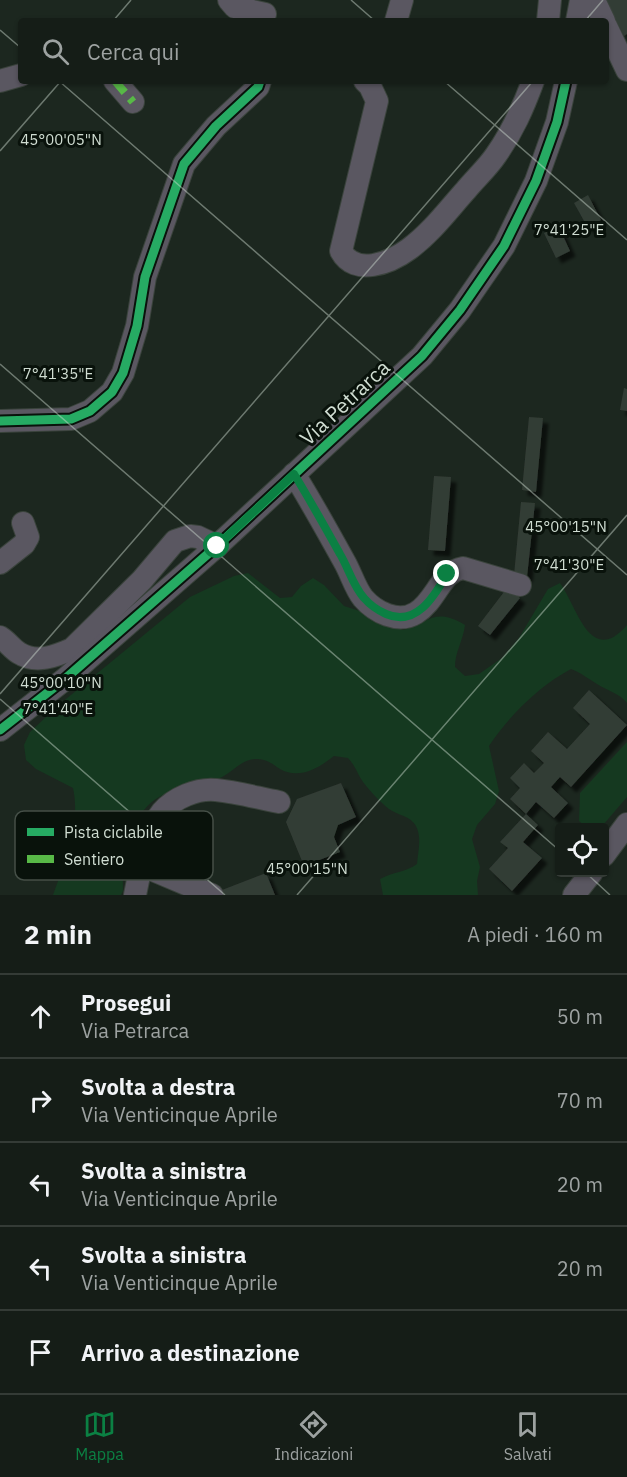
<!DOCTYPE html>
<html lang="it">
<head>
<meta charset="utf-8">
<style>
  body { margin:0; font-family:"IBM Plex Sans",sans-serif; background:#1e2620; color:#f1f3f6 }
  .controls { position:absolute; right:18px; bottom:18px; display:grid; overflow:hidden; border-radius:6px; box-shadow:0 2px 4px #0004 }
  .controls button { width:54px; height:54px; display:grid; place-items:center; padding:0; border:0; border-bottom:2px solid #343b36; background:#151d17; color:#f1f3f6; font:30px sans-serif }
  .stop { position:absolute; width:18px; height:18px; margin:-14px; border:4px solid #0b8043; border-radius:50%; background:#fff }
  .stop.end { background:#0b8043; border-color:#fff; box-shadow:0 2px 6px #0008 }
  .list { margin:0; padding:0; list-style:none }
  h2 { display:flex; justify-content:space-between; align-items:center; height:78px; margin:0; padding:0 24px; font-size:26px }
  h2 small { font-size:20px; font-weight:400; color:#9da2a1 }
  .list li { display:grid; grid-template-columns:39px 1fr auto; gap:18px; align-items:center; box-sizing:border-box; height:84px; padding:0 24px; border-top:2px solid #343b36 }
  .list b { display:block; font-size:22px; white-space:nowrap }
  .list p { margin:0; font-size:20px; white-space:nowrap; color:#9da2a1 }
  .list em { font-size:20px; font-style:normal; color:#9da2a1 }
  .icon { flex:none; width:33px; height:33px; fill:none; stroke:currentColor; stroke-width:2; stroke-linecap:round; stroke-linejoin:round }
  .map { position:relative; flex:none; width:627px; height:895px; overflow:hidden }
  .search { position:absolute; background:#151d17; box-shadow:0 2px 4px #0004; left:18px; right:18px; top:18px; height:66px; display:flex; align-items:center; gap:15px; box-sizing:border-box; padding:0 21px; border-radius:6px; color:#9da2a1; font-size:22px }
  .sheet { height:498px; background:#151d17 }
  nav { display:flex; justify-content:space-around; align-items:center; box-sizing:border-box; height:84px; border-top:2px solid #343b36; background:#151d17; font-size:16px; color:#9da2a1 }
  nav a { display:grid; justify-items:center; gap:3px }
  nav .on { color:#0b8043 }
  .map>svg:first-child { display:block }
  .green { fill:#153920 }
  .building { fill:#333c35; filter:url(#shadow) }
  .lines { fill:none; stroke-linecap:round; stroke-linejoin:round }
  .minor-casing { stroke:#3a433c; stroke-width:24 }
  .minor { stroke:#5a5761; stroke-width:22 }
  .quiet { stroke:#58b947; stroke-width:8; stroke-dasharray:15 8; stroke-linecap:butt }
  .cycleway-casing { stroke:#09120b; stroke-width:13 }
  .cycleway { stroke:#26ab63; stroke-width:9 }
  .route { stroke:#0b8043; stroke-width:8 }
  .ticks { fill:none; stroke:#d0ddd2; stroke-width:1.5; stroke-opacity:0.45 }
  .labels { text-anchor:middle; stroke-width:6; stroke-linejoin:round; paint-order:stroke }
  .street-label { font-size:21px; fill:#d0ddd2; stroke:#09120b }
  .key { fill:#09120b; stroke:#454f47; stroke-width:1.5 }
  .key-label { font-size:16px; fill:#d0ddd2 }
  .ticks-label { font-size:15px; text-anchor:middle; fill:#d0ddd2; stroke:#09120b; stroke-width:6; stroke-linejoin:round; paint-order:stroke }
</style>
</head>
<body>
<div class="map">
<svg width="627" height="895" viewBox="0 0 627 895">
  <defs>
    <filter id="shadow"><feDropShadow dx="5.5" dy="5.5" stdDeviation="1.5" flood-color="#0009"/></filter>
  </defs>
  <rect width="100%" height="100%" fill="#1c271f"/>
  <!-- green -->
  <g class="green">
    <path d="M248,573L280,598L292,597L301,586L313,578L324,585L344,606L369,614L403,630C430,622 435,607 465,625C463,641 455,652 455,667L465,676L479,674L502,658L519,638L548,589L560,583C577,606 590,668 627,625V703C619,693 608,691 597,684C587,678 583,674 571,669C539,686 509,716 489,746L499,791L495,804L477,825L472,839L480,867L477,881L478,895H383L380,879C393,872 406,872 417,864C418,851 422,838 416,826C411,816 397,815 389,809C380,802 370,791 363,782C357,773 356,767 348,758L334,756C319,768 299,780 280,769C272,764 266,758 255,759C242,759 232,773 220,778C202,786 180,787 163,795C142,804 127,833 124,854C122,866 123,879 123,891L121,895H53C65,861 81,825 73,788L36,769L26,760L24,745L30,732L60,704L190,597L234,576Z"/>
    <polygon points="627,742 627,797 603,825 586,827 579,821 580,793"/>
  </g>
  <!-- building -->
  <g class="building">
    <polygon points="606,0 627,0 627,34 624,36"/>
    <polygon points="588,195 601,220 588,228 574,203"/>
    <polygon points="559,227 570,251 556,258 544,233"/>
    <polygon points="624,388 627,389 627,411 620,410"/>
    <polygon points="529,417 543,418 536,492 522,490"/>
    <polygon points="434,476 451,477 445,551 428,550"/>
    <polygon points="521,502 535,503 527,577 514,575"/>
    <polygon points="507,588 520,598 490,635 478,626"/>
    <polygon points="589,690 627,725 571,787 560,777 551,787 568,803 554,818 536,802 526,814 510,799 520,788 510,778 524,763 534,773 544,763 531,751 548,732 567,749 590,724 573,708"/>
    <polygon points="341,783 356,817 338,825 334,837 340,852 304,866 286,822 297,799"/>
    <polygon points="526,814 538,825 523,842 542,858 512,891 489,869 508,848 500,842"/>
    <polygon points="266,873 275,895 219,895 222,890"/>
  </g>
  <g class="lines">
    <!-- minor casing -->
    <g class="minor-casing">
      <g id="minor">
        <polyline points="229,0 235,7 265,14"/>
        <polyline points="594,0 604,21"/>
        <polyline points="396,21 402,0"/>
        <polyline points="548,21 550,0"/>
        <polyline points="577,21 581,0"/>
        <polyline points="606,26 627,70"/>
        <polyline points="0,81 21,75"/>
        <polyline points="115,81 133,102"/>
        <path d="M365,81L370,86L377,101L341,251C355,277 390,263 409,249C431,233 448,210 466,190C476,178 488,167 496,155C513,131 523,108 533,81"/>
        <polyline points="0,421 71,419 90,411 112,392 123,373 137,326 145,277 184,164 216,126 258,87 260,81"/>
        <path d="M294,474C312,503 328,532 344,561C351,573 355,588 363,598C375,612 398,624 416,613C437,600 440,572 463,568L520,585"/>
        <polyline points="0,563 24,544 28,537 23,523"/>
        <path d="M0,637C7,641 12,649 19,653C36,664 56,656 72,649L142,580L175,541L190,536L198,537L217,546"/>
        <polyline points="0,730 65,679 217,546 422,356 460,310 504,246 536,181 557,122 566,81"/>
        <polyline points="604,855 627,824"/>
        <polyline points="141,868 153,870 212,895"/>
        <path d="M135,895C139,874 149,828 162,812C174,798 197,788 216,790C237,792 258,798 279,802"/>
        <polyline points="574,895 592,872"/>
      </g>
    </g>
    <!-- minor -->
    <use href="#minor" class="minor"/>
    <!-- quiet -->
    <polyline class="quiet" points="115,81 133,102"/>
    <!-- cycleway casing -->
    <g class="cycleway-casing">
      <g id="cycleway">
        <polyline points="0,421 71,419 90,411 112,392 123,373 137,326 145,277 184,164 216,126 258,87 260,81"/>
        <polyline points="0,730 65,679 217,546 422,356 460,310 504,246 536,181 557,122 566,81"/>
      </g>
    </g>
    <!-- cycleway -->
    <use href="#cycleway" class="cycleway"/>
  </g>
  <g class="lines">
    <!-- route -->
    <path class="route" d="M217,546L294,474C310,500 325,527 340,554C348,567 353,586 364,598C370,605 377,610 386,614C416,627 434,597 447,574"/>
  </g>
  <!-- ticks -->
  <path class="ticks" d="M351,0L375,21M113,21L131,0M585,21L603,0M0,30L21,48M59,81L627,575M444,81L627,240M0,151L61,81M0,364L560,851M0,694L533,81M0,699L225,895M585,872L610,895M297,895L627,515"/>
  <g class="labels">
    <!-- street labels -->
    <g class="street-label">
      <text transform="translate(345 403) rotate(-43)" y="7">Via Petrarca</text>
    </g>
  </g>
  <!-- legend -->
  <rect x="15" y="811" width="198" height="69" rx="9" class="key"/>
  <rect x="27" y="828" width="27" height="8" fill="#26ab63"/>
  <rect x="27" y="855" width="27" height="8" fill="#58b947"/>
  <g class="key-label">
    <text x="64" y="838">Pista ciclabile</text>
    <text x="64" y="865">Sentiero</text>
  </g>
  <g class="ticks-label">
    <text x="61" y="145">45°00'05"N</text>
    <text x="569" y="235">7°41'25"E</text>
    <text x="58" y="379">7°41'35"E</text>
    <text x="566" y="532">45°00'15"N</text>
    <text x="569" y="570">7°41'30"E</text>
    <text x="61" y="688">45°00'10"N</text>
    <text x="58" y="714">7°41'40"E</text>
    <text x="307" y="874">45°00'15"N</text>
  </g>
</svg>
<div class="controls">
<button><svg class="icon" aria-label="locate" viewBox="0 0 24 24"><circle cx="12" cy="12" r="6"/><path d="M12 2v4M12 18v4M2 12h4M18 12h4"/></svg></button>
</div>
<div class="stop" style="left:217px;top:546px"></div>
<div class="stop end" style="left:447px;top:574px"></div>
<div class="search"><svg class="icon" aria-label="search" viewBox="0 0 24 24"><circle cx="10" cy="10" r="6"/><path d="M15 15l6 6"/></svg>Cerca qui</div>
</div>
<section class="sheet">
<h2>2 min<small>A piedi · 160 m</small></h2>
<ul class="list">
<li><svg class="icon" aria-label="ahead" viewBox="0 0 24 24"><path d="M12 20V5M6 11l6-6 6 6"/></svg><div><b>Prosegui</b><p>Via Petrarca</p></div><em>50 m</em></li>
<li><svg class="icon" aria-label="right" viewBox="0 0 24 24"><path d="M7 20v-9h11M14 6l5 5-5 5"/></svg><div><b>Svolta a destra</b><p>Via Venticinque Aprile</p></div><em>70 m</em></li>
<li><svg class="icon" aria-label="left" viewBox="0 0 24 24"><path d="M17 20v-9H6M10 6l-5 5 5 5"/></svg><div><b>Svolta a sinistra</b><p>Via Venticinque Aprile</p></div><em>20 m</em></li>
<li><svg class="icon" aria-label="left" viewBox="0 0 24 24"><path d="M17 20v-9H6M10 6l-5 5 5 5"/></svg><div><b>Svolta a sinistra</b><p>Via Venticinque Aprile</p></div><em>20 m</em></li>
<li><svg class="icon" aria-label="arrive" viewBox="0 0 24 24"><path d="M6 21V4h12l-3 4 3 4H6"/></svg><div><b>Arrivo a destinazione</b></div></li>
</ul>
</section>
<nav>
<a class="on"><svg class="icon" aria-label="map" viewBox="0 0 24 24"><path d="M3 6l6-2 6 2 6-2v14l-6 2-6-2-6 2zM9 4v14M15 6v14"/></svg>Mappa</a>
<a><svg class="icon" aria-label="directions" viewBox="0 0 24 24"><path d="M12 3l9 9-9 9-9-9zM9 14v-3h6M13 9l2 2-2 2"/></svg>Indicazioni</a>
<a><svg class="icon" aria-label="saved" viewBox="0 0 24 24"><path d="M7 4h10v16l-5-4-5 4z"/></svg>Salvati</a>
</nav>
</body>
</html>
